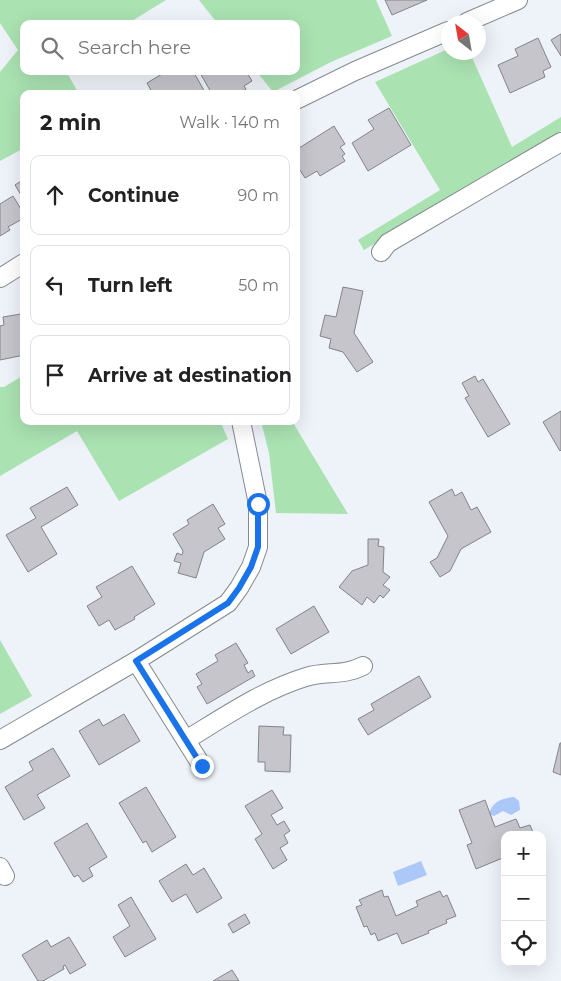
<!DOCTYPE html>
<html lang="en">
<head>
<meta charset="utf-8">
<style>
  body { margin:0; font-family:Montserrat,sans-serif; background:#f6f6f6; color:#222 }
  .controls { position:absolute; right:15px; bottom:15px; display:grid; overflow:hidden; border-radius:10px; box-shadow:0 5px 20px #0002 }
  .controls button { width:45px; height:45px; display:grid; place-items:center; padding:0; border:0; border-bottom:1px solid #e0e0e0; background:#fff; color:#222; font:25px sans-serif }
  .compass { position:absolute; left:441px; top:15px; width:45px; height:45px; border-radius:50%; background:#fff; box-shadow:0 5px 20px #0002; rotate:329deg }
  .stop { position:absolute; width:15px; height:15px; margin:-11px; border:4px solid #1a73e8; border-radius:50%; background:#fff }
  .stop.end { background:#1a73e8; border-color:#fff; box-shadow:0 1px 5px #0008 }
  .list { margin:0; padding:0; list-style:none }
  h2 { display:flex; justify-content:space-between; align-items:center; height:65px; margin:0; padding:0 20px; font-size:21px }
  h2 small { font-size:16px; font-weight:400; color:#767676 }
  .list li { display:grid; grid-template-columns:32px 1fr auto; gap:15px; align-items:center; box-sizing:border-box; height:80px; margin:0 10px 10px; padding:0 10px; border:1px solid #e0e0e0; border-radius:10px }
  .list b { display:block; font-size:19px; white-space:nowrap }
  .list em { font-size:16px; font-style:normal; color:#767676 }
  .icon { flex:none; width:28px; height:28px; fill:none; stroke:currentColor; stroke-width:2; stroke-linecap:round; stroke-linejoin:round }
  .map { position:relative; flex:none; width:561px; height:981px; overflow:hidden }
  .search { position:absolute; background:#fff; box-shadow:0 5px 20px #0002; left:20px; top:20px; width:280px; height:55px; display:flex; align-items:center; gap:12px; box-sizing:border-box; padding:0 18px; border-radius:10px; color:#767676; font-size:19px }
  .panel { position:absolute; background:#fff; box-shadow:0 5px 20px #0002; left:20px; top:90px; width:280px; height:335px; border-radius:10px }
  .map>svg:first-child { display:block }
  .green { fill:#aae2b2 }
  .water { fill:#abc8f9 }
  .building { fill:#c5c5cb; stroke:#838389 }
  .lines { fill:none; stroke-linecap:round; stroke-linejoin:round }
  .minor-casing { stroke:#858a8f; stroke-width:20 }
  .minor { stroke:#fff; stroke-width:18 }
  .route { stroke:#1a73e8; stroke-width:6 }
</style>
</head>
<body>
<div class="map">
<svg width="561" height="981" viewBox="0 0 561 981">
  <rect width="100%" height="100%" fill="#eef3f9"/>
  <!-- green -->
  <g class="green">
    <polygon points="0,0 166,0 127,24 24,24 24,71 66,71 79,94 24,94 24,148 0,161 0,72 18,50 0,23"/>
    <polygon points="199,0 376,0 392,36 331,62 273,92 256,71 296,71 296,24 218,24"/>
    <polygon points="448,49 448,52 470,53 512,147 561,117 561,131 364,250 358,240 440,190 375,82"/>
    <polygon points="24,375 24,421 220,421 228,439 119,501 77,431 0,476 0,387 4,387"/>
    <polygon points="261,421 292,421 348,514 276,513 269,453"/>
    <polygon points="0,640 32,696 0,714"/>
  </g>
  <!-- water -->
  <g class="water">
    <path d="M514,797L519,801L520,810L511,815L503,811L494,816L489,814C492,802 502,798 514,797Z"/>
    <polygon points="421,861 427,875 398,886 393,872"/>
  </g>
  <!-- building -->
  <g class="building">
    <polygon points="385,0 427,0 392,15"/>
    <polygon points="561,34 561,56 551,40"/>
    <polygon points="538,38 551,67 543,71 545,77 510,93 498,65 518,56 515,49"/>
    <polygon points="167,71 193,71 206,94 153,94 147,83"/>
    <polygon points="199,71 246,71 252,81 244,86 246,89 239,94 212,94"/>
    <polygon points="389,108 411,145 368,171 352,143 374,129 368,120"/>
    <polygon points="334,126 345,144 340,147 345,154 342,156 345,161 320,176 317,171 305,178 296,164 296,150"/>
    <polygon points="24,179 24,200 15,185"/>
    <polygon points="13,196 24,214 24,218 8,227 10,230 0,236 0,204"/>
    <polygon points="343,287 363,291 354,333 373,362 357,372 343,352 329,348 331,339 320,336 325,315 336,317"/>
    <polygon points="21,314 24,330 24,355 0,360 0,326 4,325 3,317"/>
    <polygon points="475,376 478,382 483,379 510,424 488,437 465,398 469,396 462,383"/>
    <polygon points="561,411 561,450 560,451 543,422"/>
    <polygon points="67,487 78,505 41,527 57,554 28,572 6,535 36,518 30,508"/>
    <polygon points="452,489 455,496 462,492 471,510 477,507 491,532 461,549 450,571 440,577 430,562 437,558 448,536 429,502"/>
    <polygon points="213,504 225,524 218,528 225,539 204,552 196,578 178,573 181,563 174,561 177,553 182,555 183,551 173,534 189,524 187,520"/>
    <polygon points="368,539 379,539 378,546 384,547 383,572 390,577 383,585 390,590 383,598 380,595 374,603 367,597 362,605 339,587 352,571 368,565"/>
    <polygon points="132,566 155,604 134,617 135,619 115,630 109,620 99,626 87,606 102,597 96,587"/>
    <polygon points="314,606 329,632 291,654 276,629"/>
    <polygon points="236,643 248,663 244,665 248,673 252,670 255,676 207,704 197,687 202,684 196,674 218,661 215,655"/>
    <polygon points="419,676 431,697 368,735 358,719 374,710 371,704"/>
    <polygon points="124,714 140,741 99,765 79,731 99,719 103,726"/>
    <polygon points="259,726 284,727 283,735 291,735 290,772 265,771 265,762 258,762"/>
    <polygon points="560,743 561,743 561,775 553,772"/>
    <polygon points="53,748 70,776 37,795 45,808 24,820 5,787 33,770 29,762"/>
    <polygon points="146,787 176,837 152,852 146,841 143,843 119,803"/>
    <polygon points="272,790 283,808 271,815 277,825 284,821 290,831 284,835 288,843 280,848 287,860 273,869 255,839 262,834 245,806"/>
    <polygon points="485,800 495,827 516,819 520,828 530,825 534,835 505,835 505,857 476,869 467,845 472,843 459,810"/>
    <polygon points="87,823 107,857 89,868 93,876 83,882 78,875 74,877 54,843"/>
    <polygon points="186,864 193,875 204,868 222,898 197,913 186,894 172,902 159,881"/>
    <polygon points="382,890 384,897 388,896 396,916 418,906 416,901 440,891 443,897 447,895 456,916 446,920 447,923 428,931 429,933 402,944 397,933 378,941 375,933 371,935 367,926 364,927 356,907 362,905 359,900"/>
    <polygon points="131,897 156,939 125,957 113,937 130,926 118,905"/>
    <polygon points="245,914 250,923 233,933 228,924"/>
    <polygon points="69,937 86,965 70,974 65,965 63,966 64,969 43,981 38,981 22,955 47,940 51,947"/>
    <polygon points="232,970 239,981 213,981"/>
  </g>
  <g class="lines">
    <!-- minor casing -->
    <g class="minor-casing">
      <g id="minor">
        <polyline points="467,22 518,0"/>
        <polyline points="296,100 355,71 448,31"/>
        <polyline points="381,252 388,243 561,142"/>
        <polyline points="0,278 24,263"/>
        <polyline points="136,661 202,766"/>
        <polyline points="0,740 136,661 228,603 239,588 251,567 258,547 258,504 241,421"/>
        <path d="M186,740C224,717 263,690 306,677C325,671 344,676 363,666"/>
        <polyline points="0,867 5,876"/>
      </g>
    </g>
    <!-- minor -->
    <use href="#minor" class="minor"/>
  </g>
  <g class="lines">
    <!-- route -->
    <polyline class="route" points="202,766 136,661 228,603 239,588 251,567 258,547 258,504"/>
  </g>
</svg>
<div class="controls">
<button>+</button>
<button>−</button>
<button><svg class="icon" aria-label="locate" viewBox="0 0 24 24"><circle cx="12" cy="12" r="6"/><path d="M12 2v4M12 18v4M2 12h4M18 12h4"/></svg></button>
</div>
<svg class="compass" viewBox="-18 -18 36 36"><path d="M0-13l5 13h-10z" fill="#e53935"/><path d="M0 13l5-13h-10z" fill="#767676"/></svg>
<div class="stop" style="left:258px;top:504px"></div>
<div class="stop end" style="left:202px;top:766px"></div>
<div class="search"><svg class="icon" aria-label="search" viewBox="0 0 24 24"><circle cx="10" cy="10" r="6"/><path d="M15 15l6 6"/></svg>Search here</div>
<section class="panel">
<h2>2 min<small>Walk · 140 m</small></h2>
<ul class="list">
<li><svg class="icon" aria-label="ahead" viewBox="0 0 24 24"><path d="M12 20V5M6 11l6-6 6 6"/></svg><div><b>Continue</b></div><em>90 m</em></li>
<li><svg class="icon" aria-label="left" viewBox="0 0 24 24"><path d="M17 20v-9H6M10 6l-5 5 5 5"/></svg><div><b>Turn left</b></div><em>50 m</em></li>
<li><svg class="icon" aria-label="arrive" viewBox="0 0 24 24"><path d="M6 21V4h12l-3 4 3 4H6"/></svg><div><b>Arrive at destination</b></div></li>
</ul>
</section>
</div>
</body>
</html>
